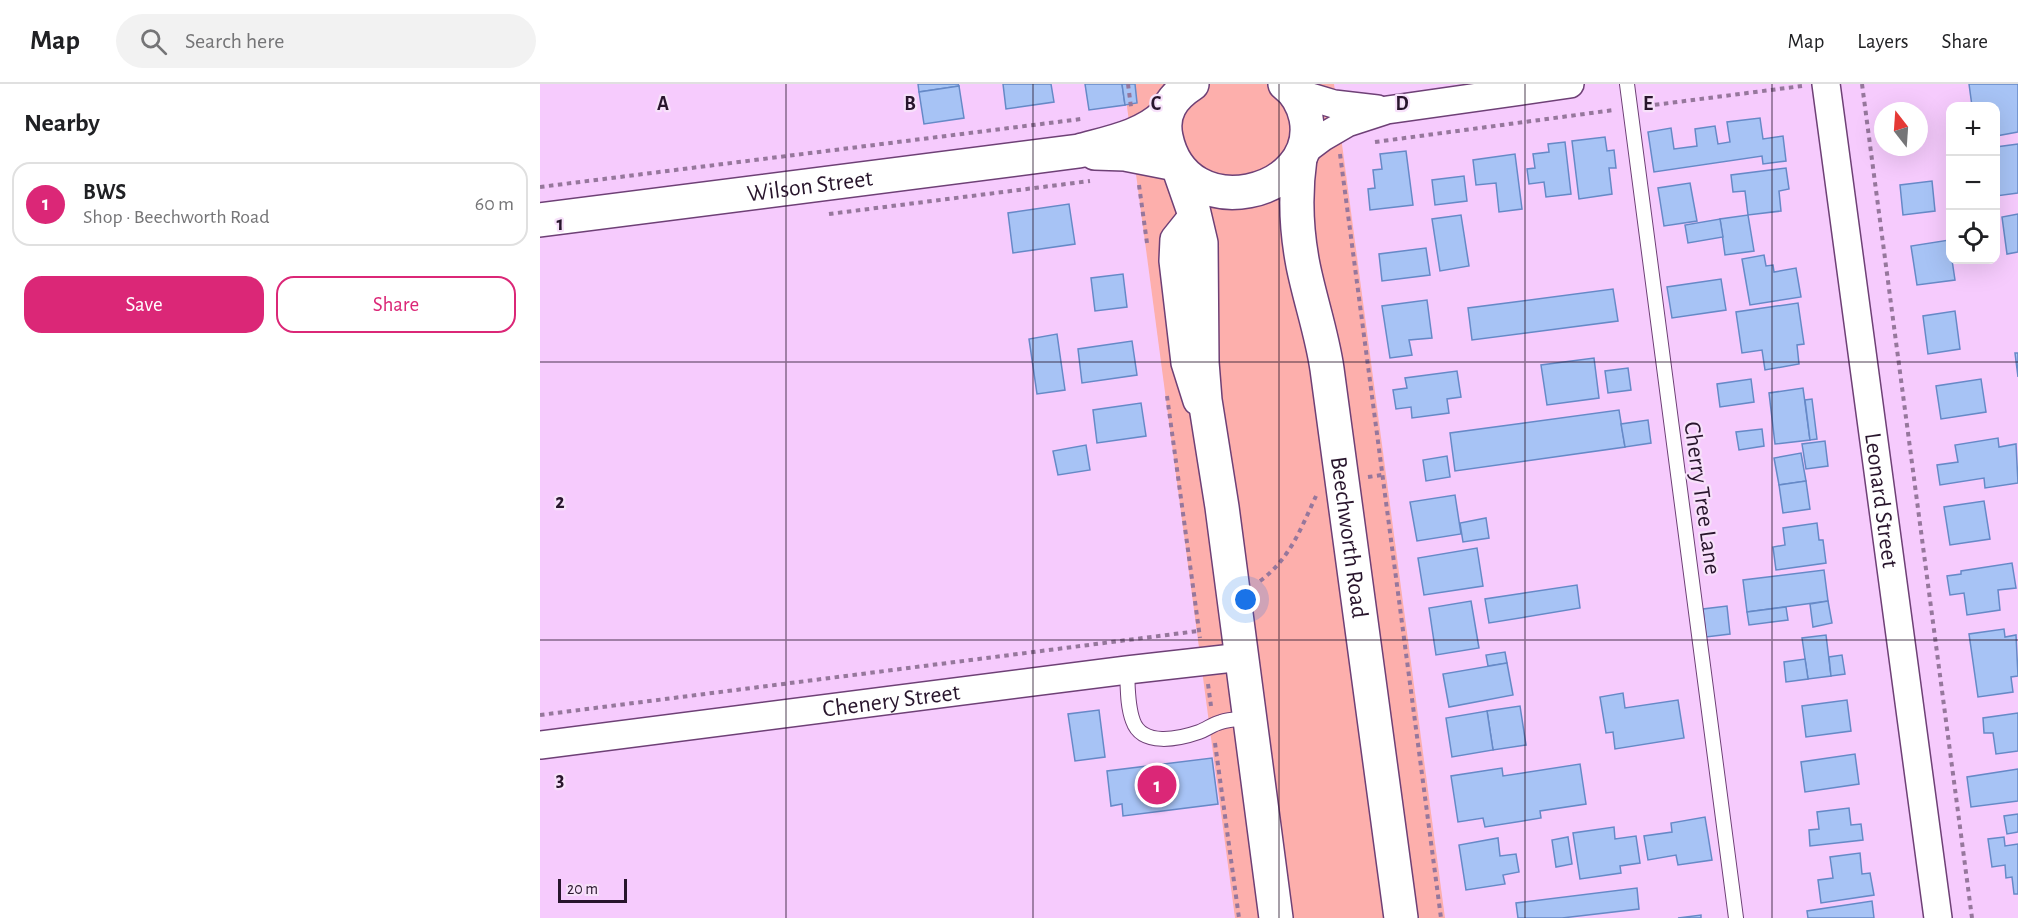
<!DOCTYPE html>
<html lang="en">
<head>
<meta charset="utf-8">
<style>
  body { margin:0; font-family:"Alegreya Sans",sans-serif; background:#f2f2f2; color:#202124 }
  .controls { position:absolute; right:18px; top:18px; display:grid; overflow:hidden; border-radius:12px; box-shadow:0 6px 24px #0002 }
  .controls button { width:54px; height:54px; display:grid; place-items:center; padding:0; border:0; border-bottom:2px solid #e0e0e0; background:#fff; color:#202124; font:30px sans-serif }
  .compass { position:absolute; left:1334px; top:18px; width:54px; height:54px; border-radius:50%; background:#fff; box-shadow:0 6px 24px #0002; rotate:343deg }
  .scale { position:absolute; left:18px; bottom:15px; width:69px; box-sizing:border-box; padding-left:6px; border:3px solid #28152c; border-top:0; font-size:16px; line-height:21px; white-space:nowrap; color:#28152c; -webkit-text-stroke:4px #f7e1fa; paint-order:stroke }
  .you { position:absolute; left:706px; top:516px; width:21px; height:21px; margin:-15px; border:4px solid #fff; border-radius:50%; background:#1a73e8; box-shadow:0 0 0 9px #1a73e833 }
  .badge { display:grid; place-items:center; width:39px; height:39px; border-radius:50%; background:#db2777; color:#fff; font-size:20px; font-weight:700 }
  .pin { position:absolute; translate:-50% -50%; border:3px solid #fff; box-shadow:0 2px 6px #0006 }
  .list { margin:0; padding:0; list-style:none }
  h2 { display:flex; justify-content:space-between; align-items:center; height:78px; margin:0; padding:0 24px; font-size:26px }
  h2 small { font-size:20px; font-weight:400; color:#757577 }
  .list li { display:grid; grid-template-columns:39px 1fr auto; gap:18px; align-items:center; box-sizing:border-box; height:84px; margin:0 12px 12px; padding:0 12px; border:2px solid #e0e0e0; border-radius:18px }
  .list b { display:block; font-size:22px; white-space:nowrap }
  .list p { margin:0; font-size:20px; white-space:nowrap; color:#757577 }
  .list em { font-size:20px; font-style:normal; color:#757577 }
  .actions { display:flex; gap:12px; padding:18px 24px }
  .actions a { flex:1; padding:14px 0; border:2px solid #db2777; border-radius:18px; text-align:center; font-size:21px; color:#db2777 }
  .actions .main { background:#db2777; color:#fff }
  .icon { flex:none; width:33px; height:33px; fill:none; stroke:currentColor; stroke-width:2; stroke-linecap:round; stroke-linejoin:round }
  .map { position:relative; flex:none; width:1478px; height:834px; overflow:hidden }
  header { display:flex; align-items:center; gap:36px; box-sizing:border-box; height:84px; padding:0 30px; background:#fff; border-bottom:2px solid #e0e0e0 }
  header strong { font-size:28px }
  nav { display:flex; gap:33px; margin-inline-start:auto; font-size:21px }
  .search { width:420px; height:54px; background:#f2f2f2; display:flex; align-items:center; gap:15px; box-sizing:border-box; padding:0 21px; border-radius:33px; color:#757577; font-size:22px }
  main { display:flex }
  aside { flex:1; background:#fff }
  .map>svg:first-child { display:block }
  .green { fill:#fdafac }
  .building { fill:#a7c3f5; stroke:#6689c7; stroke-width:1.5 }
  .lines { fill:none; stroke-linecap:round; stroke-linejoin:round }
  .lane-casing { stroke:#6e4076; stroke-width:16 }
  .street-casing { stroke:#6e4076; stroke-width:30 }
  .secondary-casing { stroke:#6e4076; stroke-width:36 }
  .path { stroke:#96779c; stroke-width:4; stroke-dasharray:4.5 4.5; stroke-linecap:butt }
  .lane { stroke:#fff; stroke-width:14 }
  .street { stroke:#fff; stroke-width:27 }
  .secondary { stroke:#fff; stroke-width:33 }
  .grid { fill:none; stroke:#28152c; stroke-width:1.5; stroke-opacity:0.55 }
  .labels { text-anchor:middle; stroke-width:4.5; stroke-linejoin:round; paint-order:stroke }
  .street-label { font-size:24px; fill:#28152c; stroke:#f7e1fa }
  .grid-label { font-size:20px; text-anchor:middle; font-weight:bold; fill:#28152c; stroke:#f7e1fa; stroke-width:4.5; stroke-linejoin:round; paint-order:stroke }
</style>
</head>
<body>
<header>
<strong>Map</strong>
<div class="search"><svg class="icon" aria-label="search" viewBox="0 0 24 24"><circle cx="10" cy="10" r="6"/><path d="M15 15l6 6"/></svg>Search here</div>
<nav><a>Map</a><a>Layers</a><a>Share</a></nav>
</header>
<main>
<aside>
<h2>Nearby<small></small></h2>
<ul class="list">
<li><span class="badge">1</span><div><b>BWS</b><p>Shop · Beechworth Road</p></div><em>60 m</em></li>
</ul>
<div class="actions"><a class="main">Save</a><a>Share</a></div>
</aside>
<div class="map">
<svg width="1478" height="834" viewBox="0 0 1478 834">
  <rect width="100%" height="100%" fill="#f6cbfd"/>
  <!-- green -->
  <polygon class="green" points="584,0 794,0 905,834 695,834"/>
  <!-- building -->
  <g class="building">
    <polygon points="378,0 418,0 419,2 379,8"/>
    <polygon points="463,0 511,0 514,18 466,25"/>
    <polygon points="545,0 582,0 585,21 549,26"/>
    <polygon points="582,0 595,0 597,19 585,21"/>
    <polygon points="1429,0 1478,0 1478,48 1456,52 1456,22 1432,22"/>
    <polygon points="419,2 424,34 384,40 379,8"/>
    <polygon points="1220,34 1223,55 1243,52 1246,77 1223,80 1222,72 1114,88 1108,48 1131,44 1134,65 1157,62 1155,45 1175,42 1178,60 1190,58 1187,38"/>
    <polygon points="1065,53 1067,67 1074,66 1076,84 1069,84 1072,110 1039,115 1032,57"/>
    <polygon points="1025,58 1031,110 1006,113 1004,98 989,100 987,85 995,84 993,70 1009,68 1008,60"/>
    <polygon points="1478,60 1478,109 1456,112 1456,63"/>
    <polygon points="866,67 873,121 830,126 828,105 835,104 833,86 842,85 840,70"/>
    <polygon points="975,70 982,125 959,128 956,99 936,101 933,76"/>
    <polygon points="1246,84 1249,105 1239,107 1241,127 1208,131 1205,107 1193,108 1191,91"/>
    <polygon points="924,92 927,117 895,121 892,96"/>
    <polygon points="1392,97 1395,127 1363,131 1360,101"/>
    <polygon points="1150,99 1157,137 1124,142 1118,104"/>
    <polygon points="529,120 535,160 473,169 468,129"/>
    <polygon points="1478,130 1478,168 1467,170 1462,133"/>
    <polygon points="921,131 929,182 900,187 892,135"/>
    <polygon points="1208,131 1214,167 1185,171 1180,135"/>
    <polygon points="1180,135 1183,153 1148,159 1145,141"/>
    <polygon points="1409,156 1415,196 1377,201 1371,162"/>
    <polygon points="886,164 890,191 842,197 839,170"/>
    <polygon points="1224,171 1226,182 1233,181 1234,188 1256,184 1261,213 1210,221 1202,175"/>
    <polygon points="583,190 587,223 555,227 551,194"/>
    <polygon points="1181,195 1186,226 1132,234 1127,203"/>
    <polygon points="1073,205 1078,237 932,256 928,224"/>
    <polygon points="887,216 892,254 869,256 872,271 850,274 842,222"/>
    <polygon points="1258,219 1264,260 1257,261 1259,280 1225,286 1222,266 1202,269 1196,228"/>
    <polygon points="1415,227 1420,265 1388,270 1383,232"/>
    <polygon points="517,250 525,306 497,310 489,255"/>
    <polygon points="592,257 597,291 542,299 538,265"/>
    <polygon points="1475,269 1478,269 1478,293"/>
    <polygon points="1054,274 1059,314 1007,321 1001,281"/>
    <polygon points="1088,284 1091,306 1068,309 1065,287"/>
    <polygon points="917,287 921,313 907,315 909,329 872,334 871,323 856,325 853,306 867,304 865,294"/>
    <polygon points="1211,295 1214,318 1180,323 1177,300"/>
    <polygon points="1441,295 1446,328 1401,335 1396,302"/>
    <polygon points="1263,304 1270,356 1235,360 1229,309"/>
    <polygon points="1272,315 1277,355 1270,356 1265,316"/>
    <polygon points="601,319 606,352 557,359 553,326"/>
    <polygon points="1079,326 1085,363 915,387 910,349"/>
    <polygon points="1108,336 1111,359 1085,363 1081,340"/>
    <polygon points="1222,345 1224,362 1199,366 1196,348"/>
    <polygon points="1458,354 1459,363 1476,360 1478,399 1445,404 1444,394 1400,401 1397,381 1418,378 1415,361"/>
    <polygon points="1285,357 1288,382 1266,385 1262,360"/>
    <polygon points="546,361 550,386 518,391 513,367"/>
    <polygon points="1261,369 1266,397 1239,401 1234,374"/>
    <polygon points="907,372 910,393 886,397 883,376"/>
    <polygon points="1266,397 1270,425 1243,429 1239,401"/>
    <polygon points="915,411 921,450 877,457 870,418"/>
    <polygon points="1444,417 1450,455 1410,461 1404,423"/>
    <polygon points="946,434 949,454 923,458 920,439"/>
    <polygon points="1277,439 1279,456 1283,456 1286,479 1236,486 1233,463 1245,461 1243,444"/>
    <polygon points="937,464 943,502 884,511 878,474"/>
    <polygon points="1472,479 1476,504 1458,506 1460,526 1427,531 1424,509 1410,511 1407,492 1421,490 1421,487"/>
    <polygon points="1284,486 1288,517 1207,528 1203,496"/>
    <polygon points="1037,501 1040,524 949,539 945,515"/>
    <polygon points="931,517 939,564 896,571 889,524"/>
    <polygon points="1288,517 1292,539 1273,543 1270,520"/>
    <polygon points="1187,522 1190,550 1166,553 1163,525"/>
    <polygon points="1246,523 1248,536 1209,541 1207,528"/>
    <polygon points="1464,545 1465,553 1476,551 1478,592 1471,593 1473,608 1438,613 1429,550"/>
    <polygon points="1286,551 1291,592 1268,595 1262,554"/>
    <polygon points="965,568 967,579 948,582 946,571"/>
    <polygon points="1302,571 1305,590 1291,592 1289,573"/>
    <polygon points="1265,575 1268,595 1246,598 1244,578"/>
    <polygon points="967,579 973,611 909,623 903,590"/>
    <polygon points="1083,609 1085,624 1138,616 1144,654 1075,665 1073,648 1066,649 1060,613"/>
    <polygon points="1307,616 1311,647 1266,653 1262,622"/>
    <polygon points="980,622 986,661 953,666 947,627"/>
    <polygon points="559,626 565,673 535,677 528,630"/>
    <polygon points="947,627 953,666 912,673 906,634"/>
    <polygon points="1478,629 1478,667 1456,670 1453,649 1444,649 1443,634"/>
    <polygon points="1315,670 1319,700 1265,708 1261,678"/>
    <polygon points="672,674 678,720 583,732 582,720 571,722 567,687"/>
    <polygon points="1040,680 1046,720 1000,727 1001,734 945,743 943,734 918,738 911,692 962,684 963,692"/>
    <polygon points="1478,685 1478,717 1431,723 1427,693"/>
    <polygon points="1309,724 1311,741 1321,740 1323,756 1270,762 1269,746 1279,745 1277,728"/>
    <polygon points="1478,730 1478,748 1467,750 1464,732"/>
    <polygon points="1165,733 1172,776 1138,781 1136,771 1108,776 1104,752 1132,748 1131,739"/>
    <polygon points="1074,743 1075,755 1096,752 1100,779 1080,782 1081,789 1040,795 1033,749"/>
    <polygon points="1028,753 1032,780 1016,783 1012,756"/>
    <polygon points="1464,753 1465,762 1478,760 1478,810 1474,810 1472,793 1466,794 1465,781 1452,783 1448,755"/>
    <polygon points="958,754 960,772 976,770 979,788 963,791 965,800 926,806 919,761"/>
    <polygon points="1320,769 1322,790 1330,789 1334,811 1281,819 1278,796 1293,794 1290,773"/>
    <polygon points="1097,804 1099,825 1022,834 978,834 976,819"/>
    <polygon points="1332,817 1334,834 1268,834 1267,827"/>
    <polygon points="1161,831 1161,834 1138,834"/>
  </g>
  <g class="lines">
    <!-- lane casing -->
    <g class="lane-casing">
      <g id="lane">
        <polyline points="1087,0 1196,834"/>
        <path d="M587,586C588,603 587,621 593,637C602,663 639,655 659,648C667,645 673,640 681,638C689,635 700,635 709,634"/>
      </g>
    </g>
    <!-- street casing -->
    <g class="street-casing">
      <g id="street">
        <path id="s1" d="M1286,0L1398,834"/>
        <polyline points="754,8 794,20 837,25"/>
        <polyline points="763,68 783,53 807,39 847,26 1030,0"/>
        <polyline points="652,122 650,135 634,155 633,177 645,279 657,317"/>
        <path id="s2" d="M0,661L587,586L702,573"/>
      </g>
    </g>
    <!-- secondary casing -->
    <g class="secondary-casing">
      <g id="secondary">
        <path d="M652,0C632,13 621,29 626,53C645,145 781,111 766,34C763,21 756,8 745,0"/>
        <polyline points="555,69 585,70 636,80"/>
        <path id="s3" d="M760,74C755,109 756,145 763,181C770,216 782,250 787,285L861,834"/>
        <polyline points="639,85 653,125 661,159 662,278 665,316 682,423 736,834"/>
        <path id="s4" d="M0,136L539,67C567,59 603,53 625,31"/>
      </g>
    </g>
    <!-- path -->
    <g class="path">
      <polyline points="588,0 591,23"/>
      <polyline points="1322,0 1432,834"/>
      <polyline points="1106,22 1262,2"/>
      <polyline points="835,58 1074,26"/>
      <polyline points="800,70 901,834"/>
      <polyline points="599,101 607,159"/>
      <polyline points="0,103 541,35"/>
      <polyline points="289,130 550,97"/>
      <polyline points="627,312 660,554"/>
      <polyline points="828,393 842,391"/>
      <path d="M720,497C750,475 761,444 776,412"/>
      <polyline points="668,600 671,622"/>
      <polyline points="0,631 658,547"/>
      <polyline points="675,659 699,834"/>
    </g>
    <!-- lane -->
    <use href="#lane" class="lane"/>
    <!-- street -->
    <use href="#street" class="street"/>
    <!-- secondary -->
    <use href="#secondary" class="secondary"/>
  </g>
  <!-- grid -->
  <path class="grid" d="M246,0V834M493,0V834M739,0V834M985,0V834M1232,0V834M0,278H1478M0,556H1478"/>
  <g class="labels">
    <!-- street labels -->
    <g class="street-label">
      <text dy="8" stroke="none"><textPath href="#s4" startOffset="272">Wilson Street</textPath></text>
      <text transform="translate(1163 414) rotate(82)" y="8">Cherry Tree Lane</text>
      <text dy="8" stroke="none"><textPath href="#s1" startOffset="420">Leonard Street</textPath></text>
      <text dy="8" stroke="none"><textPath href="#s3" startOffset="384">Beechworth Road</textPath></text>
      <text dy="8" stroke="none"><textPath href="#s2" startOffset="354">Chenery Street</textPath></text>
    </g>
  </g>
  <g class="grid-label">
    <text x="123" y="26">A</text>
    <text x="370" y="26">B</text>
    <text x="616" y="26">C</text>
    <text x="862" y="26">D</text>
    <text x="1108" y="26">E</text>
    <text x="20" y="146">1</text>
    <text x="20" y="424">2</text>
    <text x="20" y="702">3</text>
  </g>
</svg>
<div class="controls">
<button>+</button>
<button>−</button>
<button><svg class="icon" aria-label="locate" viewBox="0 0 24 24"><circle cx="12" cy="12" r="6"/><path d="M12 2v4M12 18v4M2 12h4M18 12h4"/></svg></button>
</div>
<svg class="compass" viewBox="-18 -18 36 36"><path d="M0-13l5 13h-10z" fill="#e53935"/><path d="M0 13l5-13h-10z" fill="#757577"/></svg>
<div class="scale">20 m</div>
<div class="you"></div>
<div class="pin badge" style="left:617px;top:701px">1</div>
</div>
</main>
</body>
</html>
